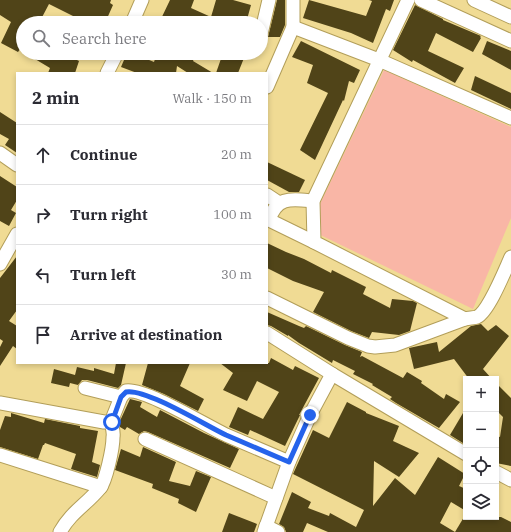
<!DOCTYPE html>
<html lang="en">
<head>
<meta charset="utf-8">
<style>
  body { margin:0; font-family:"IBM Plex Serif",serif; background:#f7f7f7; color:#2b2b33 }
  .controls { position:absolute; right:12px; bottom:12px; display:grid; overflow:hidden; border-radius:0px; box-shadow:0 2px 6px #0003 }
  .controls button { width:36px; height:36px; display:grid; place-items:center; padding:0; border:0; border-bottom:1px solid #e1e1e2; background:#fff; color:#2b2b33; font:20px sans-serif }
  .stop { position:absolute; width:12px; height:12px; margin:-9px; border:3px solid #2563eb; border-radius:50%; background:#fff }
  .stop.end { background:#2563eb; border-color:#fff; box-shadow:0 1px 4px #0008 }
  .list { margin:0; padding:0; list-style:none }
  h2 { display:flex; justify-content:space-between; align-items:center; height:52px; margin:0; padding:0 16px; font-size:17px }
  h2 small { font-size:13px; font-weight:400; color:#7c7c81 }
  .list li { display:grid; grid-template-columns:26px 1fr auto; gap:12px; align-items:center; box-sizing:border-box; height:60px; padding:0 16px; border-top:1px solid #e1e1e2 }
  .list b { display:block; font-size:15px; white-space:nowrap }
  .list em { font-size:13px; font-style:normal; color:#7c7c81 }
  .icon { flex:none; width:22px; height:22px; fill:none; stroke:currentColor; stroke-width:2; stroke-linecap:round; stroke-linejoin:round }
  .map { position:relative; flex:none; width:511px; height:532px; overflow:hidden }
  .search { position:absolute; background:#fff; box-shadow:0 2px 6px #0003; left:16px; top:16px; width:252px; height:44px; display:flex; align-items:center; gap:10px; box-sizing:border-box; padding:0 14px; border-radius:22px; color:#7c7c81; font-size:15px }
  .panel { position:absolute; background:#fff; box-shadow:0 2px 6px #0003; left:16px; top:72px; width:252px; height:292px; border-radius:0px }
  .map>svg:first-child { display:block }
  .green { fill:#f9b6a6 }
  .building { fill:#504418 }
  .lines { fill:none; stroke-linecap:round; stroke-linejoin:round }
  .minor-casing { stroke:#b29e59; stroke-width:15 }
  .minor { stroke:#fff; stroke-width:13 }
  .route { stroke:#2563eb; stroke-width:5 }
</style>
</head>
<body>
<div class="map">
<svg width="511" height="532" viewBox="0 0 511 532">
  <rect width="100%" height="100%" fill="#f0db94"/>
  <!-- green -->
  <polygon class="green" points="384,70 511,127 511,218 473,309 308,229"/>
  <!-- building -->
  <g class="building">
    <polygon points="0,0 111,0 110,3 113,5 105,23 72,23 75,17 49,4 39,23 23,23 23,45 18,52 1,43 11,22 0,15"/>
    <polygon points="170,0 194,0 191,8 211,17 216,0 233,0 251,5 246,23 159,23"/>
    <polygon points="277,0 285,0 285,25 280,37 268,37"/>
    <polygon points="309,0 366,16 372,1 369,0 394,0 390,11 386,9 373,43 351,33 303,18"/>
    <polygon points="415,5 443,19 443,20 481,36 480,37 481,38 473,52 436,33 428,51 464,68 455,83 413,60 412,62 393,50"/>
    <polygon points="301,41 360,70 354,83 349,81 344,101 343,100 315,160 300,150 328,93 307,83 313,65 292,57"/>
    <polygon points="487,41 511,51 511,70 482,54"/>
    <polygon points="25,53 78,53 75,59 79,61 75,73 48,73 50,68"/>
    <polygon points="127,53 132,53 154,62 157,53 196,53 193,61 213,73 188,73 177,66 176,73 137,73 121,67"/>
    <polygon points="223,53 234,53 244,58 238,73 216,73"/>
    <polygon points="475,76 511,93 511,109 471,90"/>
    <polygon points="0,112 17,123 17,153 5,145 9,139 0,134"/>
    <polygon points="267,162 305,180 299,192 289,192 267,180"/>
    <polygon points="0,176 17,187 17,200 11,210 16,213 9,226 0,221"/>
    <polygon points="267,243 286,252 304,259 331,273 332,270 366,287 363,294 390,308 392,299 413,301 417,303 410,331 399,335 372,332 369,338 351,331 313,312 324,292 293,281 267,268"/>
    <polygon points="17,256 17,310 9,321 17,326 17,349 13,346 0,366 0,347 3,341 0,339 0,278"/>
    <polygon points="267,312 299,326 304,328 306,326 345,345 362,352 360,357 362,356 403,378 407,372 422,381 421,383 444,399 446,394 460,402 439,428 396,403 390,399 392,397 372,385 373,384 353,374 355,371 333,360 332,363 299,343 288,335 288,336 271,326 267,325"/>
    <polygon points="481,324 488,331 496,325 509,336 483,369 492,379 469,379 454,359 414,369 409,348 437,342 439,352 471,326"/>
    <polygon points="271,358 293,370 295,366 319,378 299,415 300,415 285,446 250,430 248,435 229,427 238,407 263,419 279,392 257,381 247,401 223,390 233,373 220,363 269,363"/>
    <polygon points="116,363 126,363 121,385 118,388 87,380 82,380 78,385 70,383 69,387 51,383 54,369 75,375 77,367 94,371 94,368 114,374"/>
    <polygon points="148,363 190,363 180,386 204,399 198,411 164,394 142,385"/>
    <polygon points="496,383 511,398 511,466 496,463 496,436 500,437 503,417 496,410"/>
    <polygon points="130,399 142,402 140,407 157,417 160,410 204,433 239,449 230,468 148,432 144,431 139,434 127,427 125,430 120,427 119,423"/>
    <polygon points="347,402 366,412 366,413 399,426 393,441 419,453 399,477 374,461 373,506 395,478 415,495 438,457 465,474 459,486 466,489 466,511 451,502 440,523 455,532 328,532 307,523 303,532 286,532 284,527 279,524 292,492 311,502 308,508 329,516 330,513 356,527 364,510 293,474 313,430 329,438"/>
    <polygon points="466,408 466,445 450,435"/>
    <polygon points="11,413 44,423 45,419 80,426 80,428 98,431 92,462 100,465 97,477 71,469 76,454 45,443 44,445 43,445 38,459 0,447 0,430 5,416 11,417"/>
    <polygon points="143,447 176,462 169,481 190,486 196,471 211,477 196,512 178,503 179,499 152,488 153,484 115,470 121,449 140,457"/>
    <polygon points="229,513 257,524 254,532 222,532"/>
    <polygon points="464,517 501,517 511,522 511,532 455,532"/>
  </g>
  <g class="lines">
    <!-- minor casing -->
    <g class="minor-casing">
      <g id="minor">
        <path d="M408,0L313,201L314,242L465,319C469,318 474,318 477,317C489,311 505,270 511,257"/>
        <polyline points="421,0 511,41"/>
        <polyline points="474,0 511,17"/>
        <polyline points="132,23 142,0"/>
        <polyline points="293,27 379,60 511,118"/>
        <polyline points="261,34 269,0"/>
        <polyline points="107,73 117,53"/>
        <polyline points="267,87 293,27 293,0"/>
        <polyline points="0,153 17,165"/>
        <polyline points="267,195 279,203"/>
        <path d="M313,201C291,199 277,196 269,220L314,242"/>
        <polyline points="0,264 17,234"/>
        <polyline points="267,298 348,338 368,346 375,347 395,345 465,319"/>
        <polyline points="267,333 332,374 466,454"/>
        <polyline points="85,388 121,397"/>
        <path d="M0,403L104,422H111L121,397L126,391C145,388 205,425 226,435C247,444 268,453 289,462"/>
        <polyline points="145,439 276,498"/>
        <polyline points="0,455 101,487"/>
        <polyline points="496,472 511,480"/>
        <polyline points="266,526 278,532"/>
        <path d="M60,532C71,512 86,505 100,488C106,481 113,448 113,437C114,432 112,427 111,422"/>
        <polyline points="264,532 289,462 310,415 332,374"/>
      </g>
    </g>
    <!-- minor -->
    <use href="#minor" class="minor"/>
  </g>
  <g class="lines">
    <!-- route -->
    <path class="route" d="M112,422L121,397L126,392C145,388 205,425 226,435C247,444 268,453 289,462L310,415"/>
  </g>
</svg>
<div class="controls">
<button>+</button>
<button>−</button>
<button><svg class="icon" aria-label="locate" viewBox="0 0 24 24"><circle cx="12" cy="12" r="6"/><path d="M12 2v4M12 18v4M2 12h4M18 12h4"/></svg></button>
<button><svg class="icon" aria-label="layers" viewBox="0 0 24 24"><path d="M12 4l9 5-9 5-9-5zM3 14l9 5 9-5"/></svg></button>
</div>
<div class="stop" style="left:112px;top:422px"></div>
<div class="stop end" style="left:310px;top:415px"></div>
<div class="search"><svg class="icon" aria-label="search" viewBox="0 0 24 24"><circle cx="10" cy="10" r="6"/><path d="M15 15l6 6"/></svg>Search here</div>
<section class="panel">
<h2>2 min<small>Walk · 150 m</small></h2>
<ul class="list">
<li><svg class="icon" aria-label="ahead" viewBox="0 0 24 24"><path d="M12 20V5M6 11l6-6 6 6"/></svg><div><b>Continue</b></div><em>20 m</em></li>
<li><svg class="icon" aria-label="right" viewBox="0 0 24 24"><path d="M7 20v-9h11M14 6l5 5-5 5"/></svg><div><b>Turn right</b></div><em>100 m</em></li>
<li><svg class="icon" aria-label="left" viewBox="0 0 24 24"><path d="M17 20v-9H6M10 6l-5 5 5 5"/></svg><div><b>Turn left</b></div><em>30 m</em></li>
<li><svg class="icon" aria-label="arrive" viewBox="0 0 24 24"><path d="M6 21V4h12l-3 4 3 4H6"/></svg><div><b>Arrive at destination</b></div></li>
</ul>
</section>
</div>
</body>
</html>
